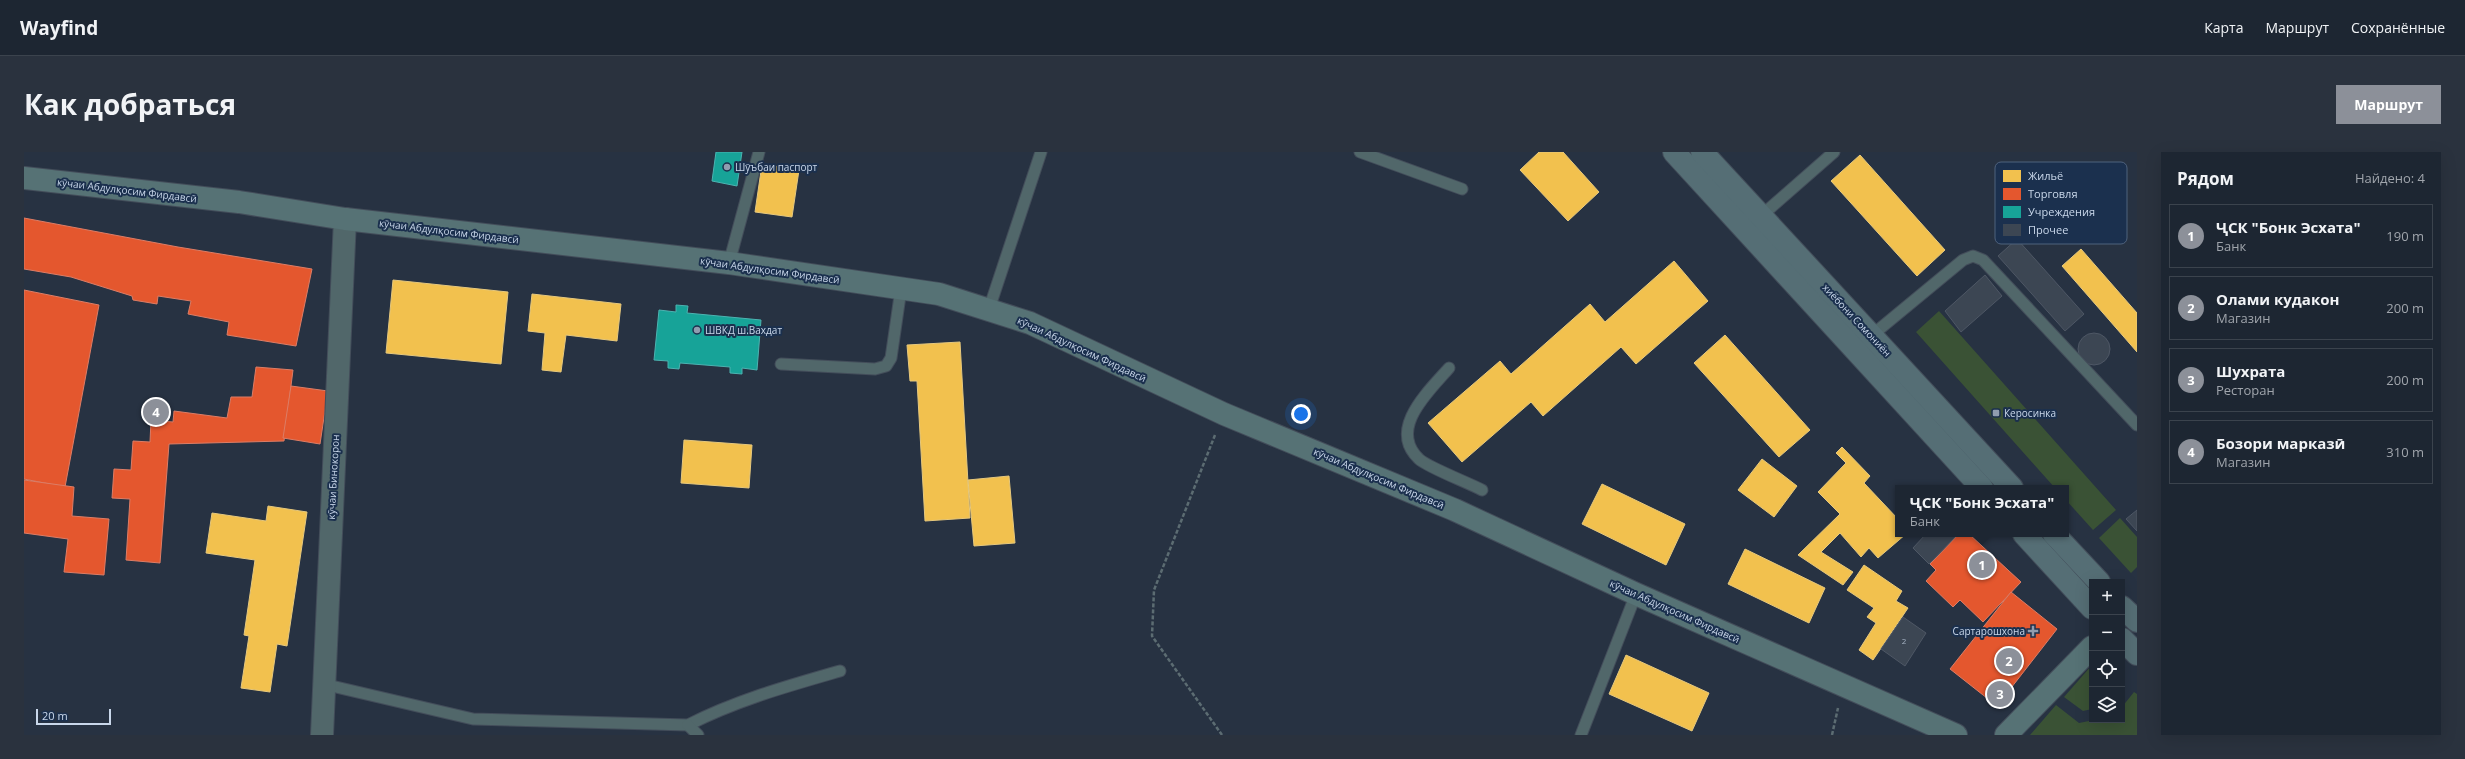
<!DOCTYPE html>
<html lang="ru">
<head>
<meta charset="utf-8">
<style>
  body { margin:0; font-family:"Open Sans",sans-serif; background:#2a323e; color:#f1f3f6 }
  .controls { position:absolute; right:12px; bottom:12px; display:grid; overflow:hidden; border-radius:0px; box-shadow:0 4px 16px #0002 }
  .controls button { width:36px; height:36px; display:grid; place-items:center; padding:0; border:0; border-bottom:1px solid #3b434d; background:#1d2632; color:#f1f3f6; font:20px sans-serif }
  .scale { position:absolute; left:12px; bottom:10px; width:75px; box-sizing:border-box; padding-left:4px; border:2px solid #c9d7ea; border-top:0; font-size:11px; line-height:14px; white-space:nowrap; color:#c9d7ea; -webkit-text-stroke:3px #1b304e; paint-order:stroke }
  .you { position:absolute; left:1277px; top:262px; width:14px; height:14px; margin:-10px; border:3px solid #fff; border-radius:50%; background:#1a73e8; box-shadow:0 0 0 6px #1a73e833 }
  .badge { display:grid; place-items:center; width:26px; height:26px; border-radius:50%; background:#8c9099; color:#fff; font-size:13px; font-weight:700 }
  .pin { position:absolute; translate:-50% -50%; border:2px solid #fff; box-shadow:0 1px 4px #0006 }
  .popup { position:absolute; left:1871px; top:333px; width:174px; height:52px; box-sizing:border-box; display:grid; place-content:center; border-radius:0px; background:#1d2632; filter:drop-shadow(0 1px 3px #0005); font-size:13px; white-space:nowrap; color:#a0a5ac }
  .popup b { font-size:15px; color:#f1f3f6 }
  .popup::after { content:''; position:absolute; left:50%; top:100%; margin-left:-8px; border:8px solid transparent; border-top-color:#1d2632 }
  .list { margin:0; padding:0; list-style:none }
  h2 { display:flex; justify-content:space-between; align-items:center; height:52px; margin:0; padding:0 16px; font-size:17px }
  h2 small { font-size:13px; font-weight:400; color:#a0a5ac }
  .list li { display:grid; grid-template-columns:26px 1fr auto; gap:12px; align-items:center; box-sizing:border-box; height:64px; margin:0 8px 8px; padding:0 8px; border:1px solid #3b434d; border-radius:0px }
  .list b { display:block; font-size:15px; white-space:nowrap }
  .list p { margin:0; font-size:13px; white-space:nowrap; color:#a0a5ac }
  .list em { font-size:13px; font-style:normal; color:#a0a5ac }
  .icon { flex:none; width:22px; height:22px; fill:none; stroke:currentColor; stroke-width:2; stroke-linecap:round; stroke-linejoin:round }
  .map { position:relative; flex:none; width:2113px; height:583px; overflow:hidden; border-radius:0px }
  header { display:flex; align-items:center; gap:24px; box-sizing:border-box; height:56px; padding:0 20px; background:#1d2632; border-bottom:1px solid #3b434d }
  header strong { font-size:19px }
  nav { display:flex; gap:22px; margin-inline-start:auto; font-size:14px }
  .intro { display:flex; align-items:center; justify-content:space-between; box-sizing:border-box; height:96px; padding:0 24px }
  h1 { margin:0; font-size:28px }
  .button { padding:10px 18px; border-radius:0px; background:#8c9099; color:#fff; font-size:14px; font-weight:700 }
  main { display:flex; gap:24px; padding:0 24px }
  aside { flex:1; background:#1d2632; border-radius:0px; box-shadow:0 4px 16px #0002 }
  .map>svg:first-child { display:block }
  .green { fill:#3a5235 }
  .homes { fill:#f2c14e; stroke:#e6c87d }
  .shops { fill:#e4572e; stroke:#dc7d66 }
  .public { fill:#17a398; stroke:#4cb3b1 }
  .building { fill:#3c4653; stroke:#4e5765 }
  .lines { fill:none; stroke-linecap:round; stroke-linejoin:round }
  .lane-casing { stroke:#434d5a; stroke-width:13 }
  .street-casing { stroke:#434d5a; stroke-width:24 }
  .secondary-casing { stroke:#434d5a; stroke-width:24 }
  .highway-casing { stroke:#434d5a; stroke-width:24 }
  .path { stroke:#5c6c72; stroke-width:2.5; stroke-dasharray:4 2; stroke-linecap:butt }
  .lane { stroke:#51676a; stroke-width:11 }
  .street { stroke:#51676a; stroke-width:22 }
  .secondary { stroke:#567275; stroke-width:22 }
  .highway { stroke:#556e75; stroke-width:22 }
  .poi-dot { fill:#909daf; stroke:#1b304e; stroke-width:1.5 }
  .labels { text-anchor:middle; stroke-width:4; stroke-linejoin:round; paint-order:stroke }
  .number-label { font-size:8px; fill:#a6b3c4 }
  .poi-label { font-size:10px; fill:#c9d7ea; stroke:#1b304e; text-anchor:start }
  .street-label { font-size:10px; fill:#c9d7ea; stroke:#1b304e }
  .key { fill:#1b304e; stroke:#4f627d; stroke-width:1 }
  .key-label { font-size:11px; fill:#c9d7ea }
</style>
</head>
<body>
<header>
<strong>Wayfind</strong>
<nav><a>Карта</a><a>Маршрут</a><a>Сохранённые</a></nav>
</header>
<div class="intro"><h1>Как добраться</h1><a class="button">Маршрут</a></div>
<main>
<div class="map">
<svg width="2113" height="583" viewBox="0 0 2113 583">
  <rect width="100%" height="100%" fill="#273242"/>
  <!-- green -->
  <g class="green">
    <polygon points="1915,159 2092,358 2069,378 2042,348 2042,336 2031,336 1892,180"/>
    <polygon points="2096,366 2113,385 2113,415 2107,421 2075,386"/>
    <polygon points="2068,513 2068,557 2059,559 2040,545"/>
    <polygon points="2110,540 2113,542 2113,583 2006,583 2032,553 2055,571 2070,568 2098,568 2098,555"/>
  </g>
  <!-- homes -->
  <g class="homes">
    <polygon points="1515,0 1539,0 1575,40 1544,69 1496,18"/>
    <polygon points="1836,3 1921,98 1893,124 1807,29"/>
    <polygon points="738,12 775,18 768,65 731,60"/>
    <polygon points="2057,97 2113,161 2113,200 2038,114"/>
    <polygon points="1650,109 1684,149 1612,212 1597,195 1519,264 1507,250 1438,310 1404,271 1476,209 1487,222 1566,152 1581,170"/>
    <polygon points="369,128 484,140 477,212 362,201"/>
    <polygon points="508,142 597,152 593,189 542,183 537,220 518,218 521,181 504,179"/>
    <polygon points="1701,183 1786,278 1755,305 1670,211"/>
    <polygon points="936,190 946,366 901,369 893,229 886,229 883,193"/>
    <polygon points="660,288 728,293 725,336 657,331"/>
    <polygon points="1818,295 1846,324 1840,331 1874,367 1874,382 1882,382 1854,406 1845,396 1837,405 1816,381 1797,400 1829,420 1819,433 1774,403 1816,362 1794,340 1822,311 1812,301"/>
    <polygon points="1738,307 1773,334 1750,365 1714,338"/>
    <polygon points="985,324 991,391 950,394 944,328"/>
    <polygon points="1578,332 1661,372 1642,413 1558,372"/>
    <polygon points="244,354 283,360 263,494 253,492 246,540 217,536 225,484 220,483 231,408 182,401 188,361 242,369"/>
    <polygon points="1721,397 1801,436 1785,471 1704,432"/>
    <polygon points="1840,413 1878,439 1872,449 1884,456 1849,508 1835,498 1852,471 1843,465 1850,456 1823,438"/>
    <polygon points="1602,503 1685,541 1668,579 1585,542"/>
  </g>
  <!-- shops -->
  <g class="shops">
    <polygon points="0,66 154,95 288,117 272,194 203,183 205,170 164,162 167,149 134,144 133,152 109,148 108,144 47,125 0,117"/>
    <polygon points="0,138 75,153 41,335 0,327"/>
    <polygon points="232,215 269,218 260,289 145,292 136,411 102,408 106,347 88,346 90,317 107,318 109,289 126,290 127,268 149,270 150,259 203,266 207,245 228,245"/>
    <polygon points="267,234 304,239 296,292 259,286"/>
    <polygon points="0,328 50,335 48,364 85,367 80,423 40,420 44,387 0,381"/>
    <polygon points="1935,382 1945,382 1997,430 1959,470 1936,448 1929,455 1902,429 1912,418 1906,412"/>
    <polygon points="1987,440 2033,477 1973,554 1926,517"/>
  </g>
  <!-- public -->
  <g class="public">
    <polygon points="692,0 718,0 713,34 688,29"/>
    <polygon points="652,153 664,154 663,161 737,168 733,218 718,216 718,222 706,221 706,215 656,211 655,217 644,216 644,209 630,208 635,158 652,160"/>
  </g>
  <!-- building -->
  <g class="building">
    <polygon points="1993,87 2060,162 2041,179 1974,104"/>
    <polygon points="1961,123 1978,144 1937,180 1921,159"/>
    <circle cx="2070" cy="197" r="16"/>
    <polygon points="2113,358 2113,379 2102,367"/>
    <polygon points="1902,382 1934,382 1905,412 1889,396"/>
    <polygon points="1879,465 1902,481 1881,514 1857,497"/>
  </g>
  <g class="lines">
    <!-- lane casing -->
    <g class="lane-casing">
      <g id="lane">
        <polyline points="1336,0 1438,37"/>
        <polyline points="1737,64 1810,0"/>
        <polyline points="705,111 735,0"/>
        <polyline points="965,157 1017,0"/>
        <polyline points="1847,184 1939,108 1949,104 1959,108 2113,273"/>
        <polyline points="757,212 851,217 862,214 867,206 877,137"/>
        <path d="M1425,216C1405,239 1363,277 1395,307C1403,315 1445,331 1458,338"/>
        <path d="M299,532L449,567L664,573C713,548 764,534 816,519"/>
        <polyline points="664,573 674,583"/>
        <polyline points="1557,583 1612,442"/>
      </g>
    </g>
    <!-- street casing -->
    <g class="street-casing">
      <polyline id="street" points="298,583 321,67"/>
    </g>
    <!-- secondary casing -->
    <g class="secondary-casing">
      <g id="secondary">
        <polyline points="0,26 215,50 321,67 705,111 915,142 1006,171 1200,262 1431,358 1612,442 1932,583"/>
        <polyline points="1982,583 2068,495"/>
      </g>
    </g>
    <!-- highway casing -->
    <g class="highway-casing">
      <g id="highway">
        <polyline points="1650,0 1958,336"/>
        <polyline points="1678,0 1988,336"/>
        <polyline points="2000,382 2068,456"/>
        <polyline points="2030,382 2075,430"/>
        <polyline points="2098,455 2113,469"/>
        <polyline points="2098,487 2113,502"/>
      </g>
    </g>
    <!-- path -->
    <g class="path">
      <polyline points="1191,283 1130,438 1128,484 1198,583"/>
      <polyline points="1808,583 1814,556"/>
    </g>
    <!-- lane -->
    <use href="#lane" class="lane"/>
    <!-- street -->
    <use href="#street" class="street"/>
    <!-- secondary -->
    <use href="#secondary" class="secondary"/>
    <!-- highway -->
    <use href="#highway" class="highway"/>
  </g>
  <!-- markers -->
  <g class="poi-dot">
    <circle cx="703" cy="15" r="4"/>
    <circle cx="673" cy="178" r="4"/>
    <rect x="1968" y="257" width="8" height="8" rx="2"/>
    <path d="M2007 473h4v4h4v4h-4v4h-4v-4h-4v-4h4z"/>
  </g>
  <g class="labels">
    <!-- number labels -->
    <g class="number-label">
      <text x="1880" y="492">2</text>
    </g>
    <!-- poi labels -->
    <g class="poi-label">
      <text x="711" y="19">Шӯъбаи паспорт</text>
      <text x="681" y="182">ШВКД ш.Вахдат</text>
      <text x="1980" y="265">Керосинка</text>
      <text x="2001" y="483" text-anchor="end">Сартарошхона</text>
    </g>
    <!-- street labels -->
    <g class="street-label">
      <text transform="translate(103 38) rotate(7)" y="4">кӯчаи Абдулқосим Фирдавсӣ</text>
      <text transform="translate(425 79) rotate(7)" y="4">кӯчаи Абдулқосим Фирдавсӣ</text>
      <text transform="translate(746 118) rotate(8)" y="4">кӯчаи Абдулқосим Фирдавсӣ</text>
      <text transform="translate(1833 168) rotate(47)" y="4">хиёбони Сомониён</text>
      <text transform="translate(1058 197) rotate(25)" y="4">кӯчаи Абдулқосим Фирдавсӣ</text>
      <text transform="translate(309 325) rotate(-87)" y="4">кӯчаи Бинокорон</text>
      <text transform="translate(1355 326) rotate(23)" y="4">кӯчаи Абдулқосим Фирдавсӣ</text>
      <text transform="translate(1651 459) rotate(24)" y="4">кӯчаи Абдулқосим Фирдавсӣ</text>
    </g>
  </g>
  <!-- legend -->
  <rect x="1971" y="10" width="132" height="82" rx="6" class="key"/>
  <rect x="1979" y="18" width="18" height="12" fill="#f2c14e"/>
  <rect x="1979" y="36" width="18" height="12" fill="#e4572e"/>
  <rect x="1979" y="54" width="18" height="12" fill="#17a398"/>
  <rect x="1979" y="72" width="18" height="12" fill="#3c4653"/>
  <g class="key-label">
    <text x="2004" y="28">Жильё</text>
    <text x="2004" y="46">Торговля</text>
    <text x="2004" y="64">Учреждения</text>
    <text x="2004" y="82">Прочее</text>
  </g>
</svg>
<div class="controls">
<button>+</button>
<button>−</button>
<button><svg class="icon" aria-label="locate" viewBox="0 0 24 24"><circle cx="12" cy="12" r="6"/><path d="M12 2v4M12 18v4M2 12h4M18 12h4"/></svg></button>
<button><svg class="icon" aria-label="layers" viewBox="0 0 24 24"><path d="M12 4l9 5-9 5-9-5zM3 14l9 5 9-5"/></svg></button>
</div>
<div class="scale">20 m</div>
<div class="you"></div>
<div class="pin badge" style="left:1958px;top:413px">1</div>
<div class="popup"><b>ҶСК &quot;Бонк Эсхата&quot;</b>Банк</div>
<div class="pin badge" style="left:1985px;top:509px">2</div>
<div class="pin badge" style="left:1976px;top:542px">3</div>
<div class="pin badge" style="left:132px;top:260px">4</div>
</div>
<aside>
<h2>Рядом<small>Найдено: 4</small></h2>
<ul class="list">
<li><span class="badge">1</span><div><b>ҶСК &quot;Бонк Эсхата&quot;</b><p>Банк</p></div><em>190 m</em></li>
<li><span class="badge">2</span><div><b>Олами кудакон</b><p>Магазин</p></div><em>200 m</em></li>
<li><span class="badge">3</span><div><b>Шухрата</b><p>Ресторан</p></div><em>200 m</em></li>
<li><span class="badge">4</span><div><b>Бозори марказӣ</b><p>Магазин</p></div><em>310 m</em></li>
</ul>
</aside>
</main>
</body>
</html>
